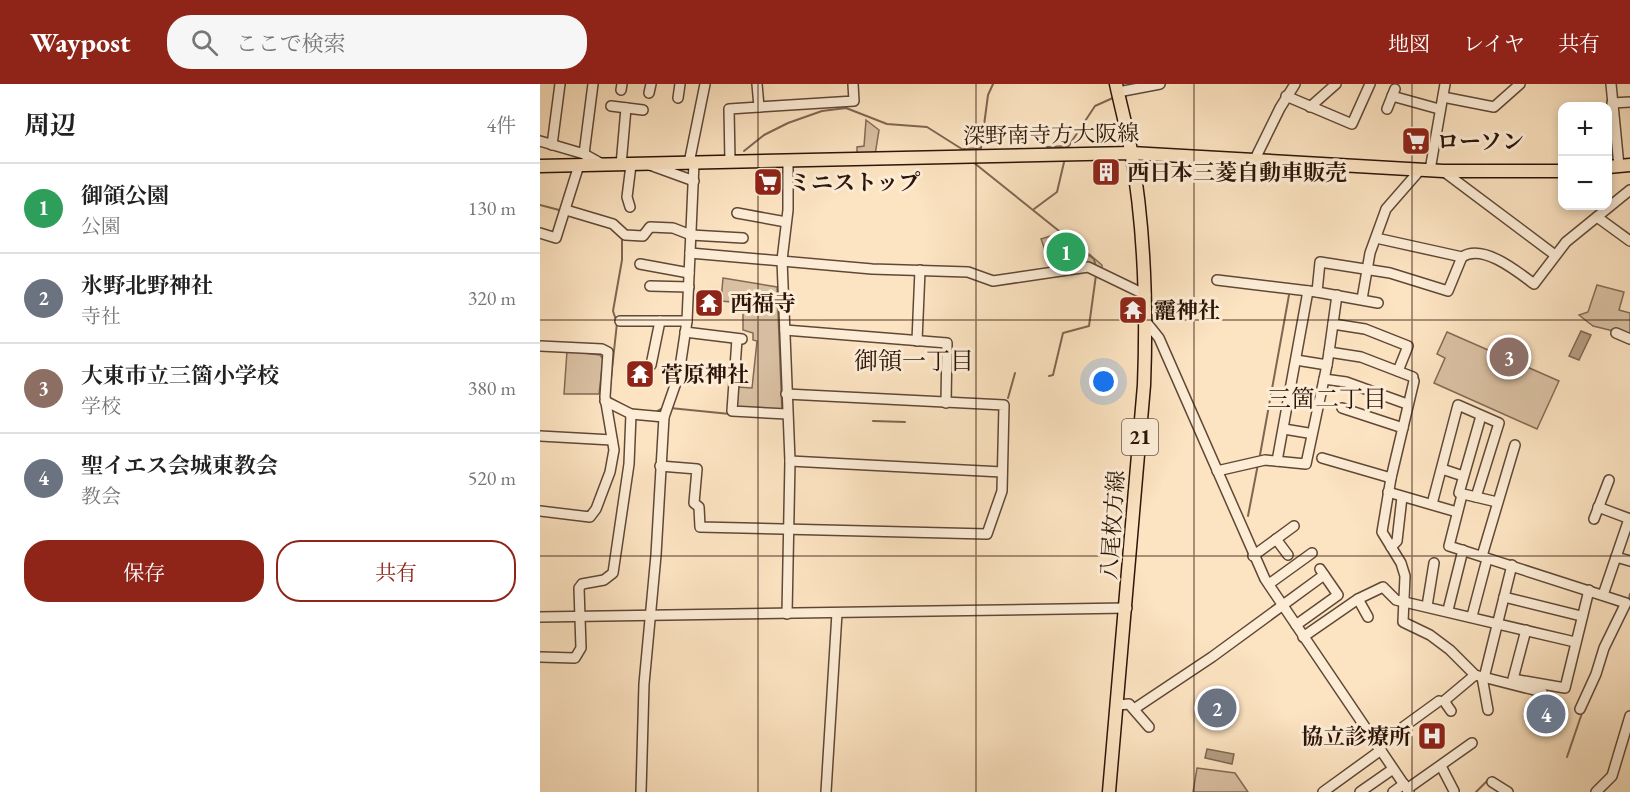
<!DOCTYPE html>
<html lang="ja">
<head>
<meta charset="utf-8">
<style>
  body { margin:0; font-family:"EB Garamond","Noto Serif JP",serif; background:#f6f6f6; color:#222 }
  .controls { position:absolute; right:18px; top:18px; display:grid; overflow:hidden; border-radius:12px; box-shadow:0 3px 9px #0003 }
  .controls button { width:54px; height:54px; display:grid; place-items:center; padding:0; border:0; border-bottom:2px solid #e0e0e0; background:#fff; color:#222; font:30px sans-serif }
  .you { position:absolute; left:564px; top:298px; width:21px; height:21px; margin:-15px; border:4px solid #fff; border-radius:50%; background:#1a73e8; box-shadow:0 0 0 9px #1a73e833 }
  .badge { display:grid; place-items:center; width:39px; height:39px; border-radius:50%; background:#8f2418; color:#fff; font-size:20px; font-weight:700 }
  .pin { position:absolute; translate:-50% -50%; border:3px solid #fff; box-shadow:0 2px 6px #0006 }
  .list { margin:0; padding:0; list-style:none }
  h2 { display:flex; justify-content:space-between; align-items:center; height:78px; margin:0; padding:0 24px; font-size:26px }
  h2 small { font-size:20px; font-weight:400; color:#767676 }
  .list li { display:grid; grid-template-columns:39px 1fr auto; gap:18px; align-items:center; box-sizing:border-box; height:90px; padding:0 24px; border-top:2px solid #e0e0e0 }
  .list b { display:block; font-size:22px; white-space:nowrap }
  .list p { margin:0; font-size:20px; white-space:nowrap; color:#767676 }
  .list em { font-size:20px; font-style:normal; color:#767676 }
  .actions { display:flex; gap:12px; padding:18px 24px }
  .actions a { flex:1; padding:14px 0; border:2px solid #8f2418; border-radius:24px; text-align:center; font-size:21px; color:#8f2418 }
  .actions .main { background:#8f2418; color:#fff }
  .icon { flex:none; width:33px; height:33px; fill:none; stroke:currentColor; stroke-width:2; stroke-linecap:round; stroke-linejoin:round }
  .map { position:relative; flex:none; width:1090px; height:708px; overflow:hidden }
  header { display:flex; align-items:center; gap:36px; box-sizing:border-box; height:84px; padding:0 30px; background:#8f2418; color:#fff }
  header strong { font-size:28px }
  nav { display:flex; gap:33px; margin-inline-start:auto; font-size:21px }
  .search { width:420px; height:54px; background:#f6f6f6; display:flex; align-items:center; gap:15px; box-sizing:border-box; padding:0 21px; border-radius:24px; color:#767676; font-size:22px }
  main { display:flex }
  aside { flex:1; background:#fff }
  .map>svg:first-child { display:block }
  .green { fill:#d9c0a2; stroke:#826a55; stroke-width:1.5 }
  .water { fill:#b59d82; stroke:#7e6651; stroke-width:1.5 }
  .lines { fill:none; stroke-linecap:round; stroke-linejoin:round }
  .stream { stroke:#7e6651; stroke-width:2 }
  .minor-casing { stroke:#604836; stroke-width:12 }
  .major-casing { stroke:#2c1408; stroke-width:15 }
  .minor { stroke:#fdedd7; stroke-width:9 }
  .major { stroke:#fce3c1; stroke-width:12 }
  .grid { fill:none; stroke:#2c1408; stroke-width:1.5; stroke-opacity:0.55 }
  .labels { text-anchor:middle; stroke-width:6; stroke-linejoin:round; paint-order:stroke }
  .shield { fill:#fdedd7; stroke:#6b5546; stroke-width:1.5 }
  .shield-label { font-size:21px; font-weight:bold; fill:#2c1408 }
  .street-label { font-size:22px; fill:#2c1408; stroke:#fdedd7 }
  .poi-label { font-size:22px; font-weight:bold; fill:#2c1408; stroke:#fdedd7; text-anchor:start }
  .neighbourhood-label { font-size:24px; fill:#2c1408; stroke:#fdedd7 }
</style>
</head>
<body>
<header>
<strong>Waypost</strong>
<div class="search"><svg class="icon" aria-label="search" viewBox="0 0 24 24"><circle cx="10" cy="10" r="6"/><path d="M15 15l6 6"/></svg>ここで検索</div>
<nav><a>地図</a><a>レイヤ</a><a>共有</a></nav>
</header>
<main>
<aside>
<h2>周辺<small>4件</small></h2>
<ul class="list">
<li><span class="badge" style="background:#2e9e5b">1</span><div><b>御領公園</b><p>公園</p></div><em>130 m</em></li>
<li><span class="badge" style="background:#6b7280">2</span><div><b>氷野北野神社</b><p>寺社</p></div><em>320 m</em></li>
<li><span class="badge" style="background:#8d6e63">3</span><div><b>大東市立三箇小学校</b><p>学校</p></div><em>380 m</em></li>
<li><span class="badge" style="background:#6b7280">4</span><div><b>聖イエス会城東教会</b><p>教会</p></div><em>520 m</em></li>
</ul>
<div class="actions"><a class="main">保存</a><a>共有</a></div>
</aside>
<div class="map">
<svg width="1090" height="708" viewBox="0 0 1090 708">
  <rect width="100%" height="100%" fill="#fce3c1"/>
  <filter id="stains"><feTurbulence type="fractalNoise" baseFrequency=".00333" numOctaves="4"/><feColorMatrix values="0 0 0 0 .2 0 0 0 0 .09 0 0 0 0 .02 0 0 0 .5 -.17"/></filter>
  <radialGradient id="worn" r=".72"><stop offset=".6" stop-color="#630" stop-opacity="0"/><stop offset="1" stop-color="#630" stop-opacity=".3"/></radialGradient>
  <!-- green -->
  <g class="green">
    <polygon points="326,36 339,46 335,71 317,72 317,63 324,62"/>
    <polygon points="523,148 562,181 562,184 548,181 512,185 501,155"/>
    <polygon points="183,194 237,203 242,328 195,325 197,303 212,304 217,257 213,256 213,249 203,246 203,219 181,217"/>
    <polygon points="1057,201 1084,208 1079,226 1090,229 1090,251 1053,242 1039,231 1048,228"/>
    <polygon points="907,248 1019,297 997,345 894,299 905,274 897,270"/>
    <polygon points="27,267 60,271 63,275 59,310 24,310"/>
    <polygon points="657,684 695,689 708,708 653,708"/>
  </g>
  <!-- water -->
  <g class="water">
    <polygon points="1041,247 1051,251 1039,276 1029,272"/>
    <polygon points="667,665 694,670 692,680 665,674"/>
  </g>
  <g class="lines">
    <!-- stream -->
    <g class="stream">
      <polyline points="507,63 528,62"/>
      <polyline points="423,65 441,64 448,11 453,0"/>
      <polyline points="526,66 555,22 575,13"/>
      <polyline points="204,67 224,51 248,39 282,27 306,24 347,40 387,43 425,67"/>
      <polyline points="433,78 554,175 556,185"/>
      <polyline points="0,121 23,127"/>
      <polyline points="494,125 517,108 525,74"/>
      <polyline points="82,151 82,176 73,227 77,239 69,313 94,327"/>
      <polyline points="509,292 513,291 523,249 549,242 556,191"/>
      <polyline points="468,314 475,289"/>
      <polyline points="130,324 190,330"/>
      <polyline points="114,329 125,323"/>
      <polyline points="333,337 365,338"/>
      <polyline points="720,371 749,211"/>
      <polyline points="708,432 718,380"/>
      <polyline points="1089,515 1090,510"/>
      <polyline points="1064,516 1079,522"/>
      <polyline points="1027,673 1042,629"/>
      <polyline points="936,708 948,696"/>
    </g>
    <!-- minor casing -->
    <g class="minor-casing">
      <g id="minor">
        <polyline points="1071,0 1079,82"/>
        <polyline points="81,6 82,0"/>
        <polyline points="578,8 620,0"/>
        <polyline points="109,9 111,0"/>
        <polyline points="746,12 812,40 830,0"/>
        <polyline points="852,12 899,25"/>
        <polyline points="903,13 954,23 980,0"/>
        <polyline points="138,14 140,0"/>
        <polyline points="1072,19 1090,18"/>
        <polyline points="71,22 103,26"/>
        <polyline points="219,23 314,17 313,0"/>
        <polyline points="770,23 796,0"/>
        <polyline points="847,25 855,5"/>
        <polyline points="0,57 44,70 62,80"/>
        <polyline points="12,61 20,0"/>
        <polyline points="44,70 53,0"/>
        <polyline points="715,75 740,24 755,0"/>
        <polyline points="190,78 189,25 219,23 217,0"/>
        <polyline points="149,79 165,0"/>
        <polyline points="81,81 86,24"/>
        <polyline points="110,81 154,97"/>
        <polyline points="890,86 905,0"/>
        <polyline points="903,87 1015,171"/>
        <polyline points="90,123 87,113 91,81"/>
        <polyline points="26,126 73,140 85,151 103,152 110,143 133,144 151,151 203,154"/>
        <polyline points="197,129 246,138"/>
        <polyline points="1057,133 1090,157"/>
        <polyline points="0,149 16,154 39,81"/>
        <path d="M836,154L922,173C943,159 978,188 994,200L1026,158L1090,106"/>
        <polyline points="150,169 332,185 428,188 453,197 548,183 606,211"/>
        <polyline points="100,180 149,189"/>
        <polyline points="677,196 777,208 838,219"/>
        <polyline points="110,202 149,203"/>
        <polyline points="777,208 780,178 850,189 908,207 922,173"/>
        <polyline points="822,215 830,169 846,125 880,86"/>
        <polyline points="80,237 147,237"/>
        <polyline points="607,239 619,254 725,495 869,708"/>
        <polyline points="793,240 825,245 868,262 858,287"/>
        <polyline points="245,246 407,259 406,319"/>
        <polyline points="145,248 202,255"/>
        <polyline points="1076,249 1090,255"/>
        <polyline points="197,255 192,327 247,330"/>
        <polyline points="377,257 380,186"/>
        <polyline points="0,262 62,265 68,268 65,313 74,366 70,388 56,425 50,433 0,427"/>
        <polyline points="789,268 797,211"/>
        <polyline points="756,276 787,281 789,268 821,273 873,293"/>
        <polyline points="111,281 120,237"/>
        <polyline points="784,295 806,298 867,320"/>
        <polyline points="874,297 851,394 842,448 861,479 865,492 863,538 890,551 910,566 935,591 1002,608"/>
        <polyline points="749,316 772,320"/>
        <polyline points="65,317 91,330 124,333"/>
        <polyline points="802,324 863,344"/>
        <polyline points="941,332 919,409 957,418"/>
        <polyline points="744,345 768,349"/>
        <polyline points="0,352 72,356"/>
        <polyline points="782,374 851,394"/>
        <polyline points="250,377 462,388"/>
        <polyline points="737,377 768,207"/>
        <polyline points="120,382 157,385 154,419 159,423 160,443 447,450 462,407 464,321 246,310"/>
        <polyline points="902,385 923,392"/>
        <polyline points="677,387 725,376 766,380 787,281"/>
        <polyline points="848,408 917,428"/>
        <polyline points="922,411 909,462 1086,519 1064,564 1056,590 1040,625"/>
        <polyline points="892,420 918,321 959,339 936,413"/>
        <polyline points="1058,423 1090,435"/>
        <polyline points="1054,435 1069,396"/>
        <polyline points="736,455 748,471"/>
        <polyline points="851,463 857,457 862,413"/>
        <polyline points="713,472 754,442"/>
        <polyline points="942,472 975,361"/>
        <polyline points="1076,473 1090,477"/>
        <polyline points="729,500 772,469"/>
        <polyline points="1063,511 1089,435"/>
        <polyline points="964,513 1041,532"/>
        <polyline points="818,515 828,533"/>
        <polyline points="887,522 894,479"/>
        <polyline points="908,526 923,466"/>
        <polyline points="247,530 250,377 242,176 248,126 248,77"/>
        <polyline points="932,532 946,479"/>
        <polyline points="0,533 587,524"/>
        <polyline points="756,541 798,511 780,485"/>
        <polyline points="986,546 973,595 1025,604 1049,506"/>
        <polyline points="763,553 818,515 843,503 856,516 1035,558"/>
        <polyline points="0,573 35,574 41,564 39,504 42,500 64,496 73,489 89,380 91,330"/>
        <polyline points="942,593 948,626"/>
        <polyline points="944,594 972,481"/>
        <polyline points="577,621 589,620 609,643"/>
        <polyline points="594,625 672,573 784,491"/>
        <polyline points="911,627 904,617 935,591"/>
        <polyline points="837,662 899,617"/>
        <polyline points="901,682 914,707"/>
        <polyline points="952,698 968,708"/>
        <polyline points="867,705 932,659"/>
        <polyline points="101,708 104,600 116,471 124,333 139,290 147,237 154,79"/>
        <polyline points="286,708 297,529"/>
        <polyline points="783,708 841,666"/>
        <polyline points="820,708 853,685"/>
        <polyline points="853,708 864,700"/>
        <polyline points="1056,708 1072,692 1090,632"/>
      </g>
    </g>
    <!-- major casing -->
    <g class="major-casing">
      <g id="major">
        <polyline points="0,82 591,69 903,87 1023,87"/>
        <polyline points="1068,83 1090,81"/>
        <path d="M569,708L604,301C607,223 605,145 591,67C587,45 581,23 576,0"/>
      </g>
    </g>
    <!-- minor -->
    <use href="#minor" class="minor"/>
    <!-- major -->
    <use href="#major" class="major"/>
  </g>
  <!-- grid -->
  <path class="grid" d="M218,0V708M436,0V708M654,0V708M872,0V708M0,236H1090M0,472H1090"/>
  <!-- icons -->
  <defs>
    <g id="supermarket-square" transform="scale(1.5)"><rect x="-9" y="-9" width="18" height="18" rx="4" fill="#8f2418" stroke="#fdedd7"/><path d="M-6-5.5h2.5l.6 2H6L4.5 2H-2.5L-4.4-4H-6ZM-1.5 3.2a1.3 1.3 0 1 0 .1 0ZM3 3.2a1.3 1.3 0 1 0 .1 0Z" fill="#fff"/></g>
    <g id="building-square" transform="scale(1.5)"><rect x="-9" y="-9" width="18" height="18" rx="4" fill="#8f2418" stroke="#fdedd7"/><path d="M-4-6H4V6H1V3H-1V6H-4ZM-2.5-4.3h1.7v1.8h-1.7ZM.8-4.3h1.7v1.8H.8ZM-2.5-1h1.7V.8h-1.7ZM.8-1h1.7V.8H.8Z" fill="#fff"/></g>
    <g id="temple-square" transform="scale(1.5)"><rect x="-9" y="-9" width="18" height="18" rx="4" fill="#8f2418" stroke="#fdedd7"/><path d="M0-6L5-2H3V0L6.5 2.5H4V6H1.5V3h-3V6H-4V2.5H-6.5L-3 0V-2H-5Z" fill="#fff"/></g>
    <g id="hospital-square" transform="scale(1.5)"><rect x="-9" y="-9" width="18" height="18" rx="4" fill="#8f2418" stroke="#fdedd7"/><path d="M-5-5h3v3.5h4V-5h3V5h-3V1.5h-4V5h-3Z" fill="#fff"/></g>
  </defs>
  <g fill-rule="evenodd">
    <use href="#supermarket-square" x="876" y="57"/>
    <use href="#building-square" x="566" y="88"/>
    <use href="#supermarket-square" x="228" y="98"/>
    <use href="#temple-square" x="169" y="219"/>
    <use href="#temple-square" x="593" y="226"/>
    <use href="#temple-square" x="100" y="290"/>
    <use href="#hospital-square" x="892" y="652"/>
  </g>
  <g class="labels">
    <!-- shield labels -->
    <rect class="shield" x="582" y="335" width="36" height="36" rx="4.5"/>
    <g class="shield-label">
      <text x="600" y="360">21</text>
    </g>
    <!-- street labels -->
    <g class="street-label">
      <text transform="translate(511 50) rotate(-1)" y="8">深野南寺方大阪線</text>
      <text transform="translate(572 441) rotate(-86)" y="8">八尾枚方線</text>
    </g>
    <!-- poi labels -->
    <g class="poi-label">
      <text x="897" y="65">ローソン</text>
      <text x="587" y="96">西日本三菱自動車販売</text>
      <text x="249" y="106">ミニストップ</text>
      <text x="190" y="227">西福寺</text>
      <text x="614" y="234">龗神社</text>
      <text x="121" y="298">菅原神社</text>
      <text x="871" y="660" text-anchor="end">協立診療所</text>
    </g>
    <!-- neighbourhood labels -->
    <g class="neighbourhood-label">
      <text x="374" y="285">御領一丁目</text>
      <text x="787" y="323">三箇二丁目</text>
    </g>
  </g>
  <rect width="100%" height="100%" filter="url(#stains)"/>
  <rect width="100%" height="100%" fill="url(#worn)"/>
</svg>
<div class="controls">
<button>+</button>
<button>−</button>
</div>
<div class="you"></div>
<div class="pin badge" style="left:526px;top:168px;background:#2e9e5b">1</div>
<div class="pin badge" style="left:677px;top:624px;background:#6b7280">2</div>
<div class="pin badge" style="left:969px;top:273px;background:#8d6e63">3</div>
<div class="pin badge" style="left:1006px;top:630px;background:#6b7280">4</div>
</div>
</main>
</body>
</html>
